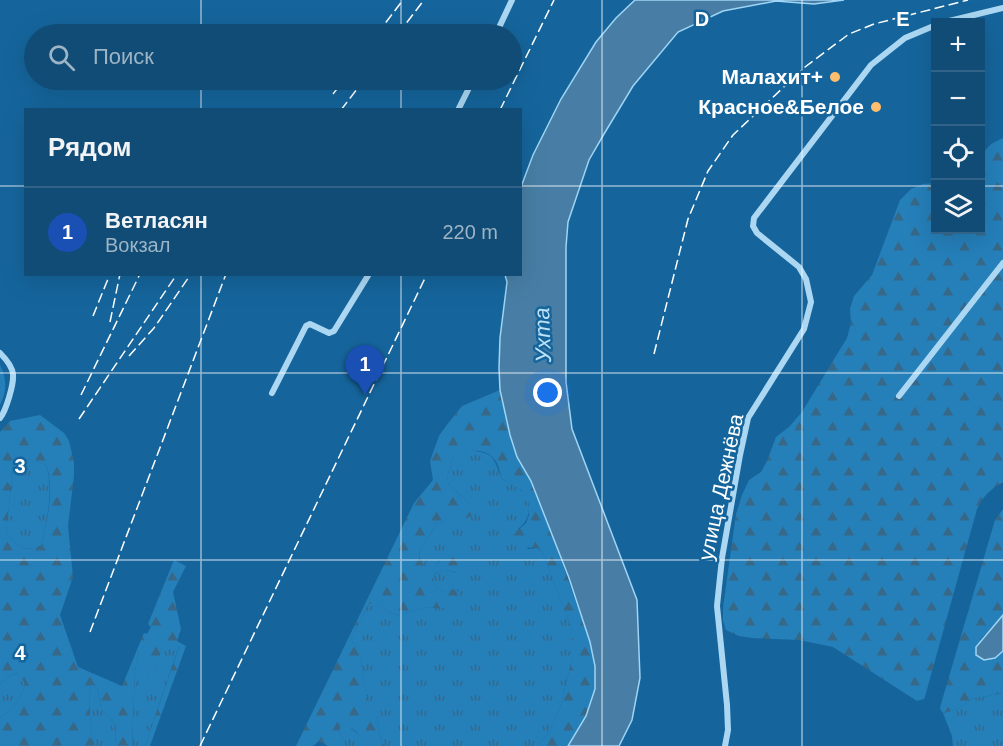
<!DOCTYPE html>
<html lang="ru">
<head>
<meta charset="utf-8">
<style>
  body { margin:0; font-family:Arial,sans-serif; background:#19537a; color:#f1f3f6 }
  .controls { position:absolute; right:18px; top:18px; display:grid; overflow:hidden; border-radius:0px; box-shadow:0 6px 24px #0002 }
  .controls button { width:54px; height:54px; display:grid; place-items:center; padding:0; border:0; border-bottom:2px solid #306387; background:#104c75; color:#f1f3f6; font:30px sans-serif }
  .you { position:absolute; left:548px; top:393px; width:21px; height:21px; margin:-15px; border:4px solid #fff; border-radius:50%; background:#1a73e8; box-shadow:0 0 0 9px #1a73e833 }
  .badge { display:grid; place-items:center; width:39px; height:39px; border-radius:50%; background:#ffbe6d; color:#fff; font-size:20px; font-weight:700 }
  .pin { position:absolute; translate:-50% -50px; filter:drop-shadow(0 2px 3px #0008) }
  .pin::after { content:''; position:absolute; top:32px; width:21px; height:18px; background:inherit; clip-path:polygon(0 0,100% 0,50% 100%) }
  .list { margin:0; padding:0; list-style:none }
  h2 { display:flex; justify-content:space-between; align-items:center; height:78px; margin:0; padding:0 24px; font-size:26px }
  h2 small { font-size:20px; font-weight:400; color:#9cb4c5 }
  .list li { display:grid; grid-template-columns:39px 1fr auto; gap:18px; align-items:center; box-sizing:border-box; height:90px; padding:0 24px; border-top:2px solid #306387 }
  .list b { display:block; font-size:22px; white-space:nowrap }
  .list p { margin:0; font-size:20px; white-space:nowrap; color:#9cb4c5 }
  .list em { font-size:20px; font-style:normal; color:#9cb4c5 }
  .icon { flex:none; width:33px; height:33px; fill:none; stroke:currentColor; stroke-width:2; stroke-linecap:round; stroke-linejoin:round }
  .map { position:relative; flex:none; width:1003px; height:746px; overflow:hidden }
  .search { position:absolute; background:#104c75; box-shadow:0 6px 24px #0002; left:24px; top:24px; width:498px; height:66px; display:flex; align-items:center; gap:15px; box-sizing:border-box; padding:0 21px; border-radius:33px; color:#9cb4c5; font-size:22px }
  .panel { position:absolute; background:#104c75; box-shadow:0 6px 24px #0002; left:24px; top:108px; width:498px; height:168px; border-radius:0px }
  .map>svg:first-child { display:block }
  .grass { fill:url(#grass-tufts) }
  .forest { fill:url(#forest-firs); fill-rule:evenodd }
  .water { fill:#487ea5; stroke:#9ed4f5; stroke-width:1.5 }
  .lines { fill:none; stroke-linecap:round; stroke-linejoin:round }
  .minor { stroke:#abd7f3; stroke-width:6 }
  .rail { stroke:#fff; stroke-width:1.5; stroke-dasharray:10 4.5; stroke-linecap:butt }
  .grid { fill:none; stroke:#fff; stroke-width:1.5; stroke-opacity:0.55 }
  .poi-dot { fill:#ffbe6d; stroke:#15659c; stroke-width:2 }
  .labels { text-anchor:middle; stroke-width:5; stroke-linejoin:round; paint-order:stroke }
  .poi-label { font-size:21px; font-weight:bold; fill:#fff; stroke:#15659c; text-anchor:end }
  .street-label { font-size:21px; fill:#fff; stroke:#15659c }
  .water-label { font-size:22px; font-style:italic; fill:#bce2f9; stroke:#15659c }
  .grid-label { font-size:20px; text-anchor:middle; font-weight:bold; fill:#fff; stroke:#15659c; stroke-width:5; stroke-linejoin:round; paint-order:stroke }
</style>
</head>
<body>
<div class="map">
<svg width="1003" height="746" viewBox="0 0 1003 746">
  <defs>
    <pattern id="grass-tufts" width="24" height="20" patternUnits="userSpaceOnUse" patternTransform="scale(1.5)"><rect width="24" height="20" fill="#257fb9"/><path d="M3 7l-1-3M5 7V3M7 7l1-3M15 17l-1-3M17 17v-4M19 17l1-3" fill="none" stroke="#376888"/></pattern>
    <pattern id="forest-firs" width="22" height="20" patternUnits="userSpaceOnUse" patternTransform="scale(1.5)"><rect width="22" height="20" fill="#257fb9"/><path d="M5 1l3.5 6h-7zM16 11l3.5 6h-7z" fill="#376888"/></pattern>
  </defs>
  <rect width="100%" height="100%" fill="#15659c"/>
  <!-- grass -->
  <g class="grass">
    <path d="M466,450C495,453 492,455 502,479C507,482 514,485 519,489C533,500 532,519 518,529L528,549L538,548L543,553L572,630V659L560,708L548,734L536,746H384L380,737L377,715C364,704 363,671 360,655C358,649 353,645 351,638L369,604L376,602L387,611L397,615L428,607L441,608L445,592C436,589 433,586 433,576C441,568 446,569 456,573L440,560L433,567H426C413,556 421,547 429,536C433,532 433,528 437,523L461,520L474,507L449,485L447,478L454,455Z"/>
    <path d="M17,459L32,460L46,465C54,486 47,525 41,546C23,553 17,546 6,533L13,469Z"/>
    <polygon points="165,638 179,646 145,746 132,746 135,670 139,651 146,651 146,670 151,682"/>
    <path d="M19,673L25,683C22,699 12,708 0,718V684L11,675Z"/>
    <polygon points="91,684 97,686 101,708 116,726 115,746 93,746 89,704"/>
    <polygon points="1003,693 1003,746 953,746 952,736 943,713 958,709 972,699"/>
    <polygon points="340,725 347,725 362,737 366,746 345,746 345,742 339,732"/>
  </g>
  <!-- forest -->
  <g class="forest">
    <path d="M1003,138V482C991,489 983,496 977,509L926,693L924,699L917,701L833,647L799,640L752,638L739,636L726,630L723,620V608L736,514L742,495L749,480L761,472L767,461L776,437L789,427L802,412L847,338L851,323L850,309L854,296L872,275L900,200L911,189L923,184L935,183L936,230H980L981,155L991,144Z"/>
    <path d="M0,365C7,378 7,392 0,405Z"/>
    <path d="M500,390L517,457L531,481L551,532L590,642L595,666V689L586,716L568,746H536L548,734L560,708L572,659V630L543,553L538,548L517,547L512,543V535L526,523L529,515V504L521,490L502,479C500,474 499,465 495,460C486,447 466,450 454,455L447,478L449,485L474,507V513C464,523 450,521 437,523C433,528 433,532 429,536C421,547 413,556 426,567C443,566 438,552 462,558L467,565L463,572C449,574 446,564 433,576C433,586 436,589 445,592L453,589L459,592L461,599L454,605L442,608L428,607L397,615L387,611L377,603L369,604L351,638C353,645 358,649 360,654C363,671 364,703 377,714L380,737L384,746H366C361,736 353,725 341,725L339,732L345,742V746H328L319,741L313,746H296L414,503L433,480L430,461L439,436L446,426L462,406Z"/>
    <path d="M40,415L64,433L69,441L74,462V476L68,526L73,577L60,615L78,667L122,686L144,633L147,634L151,627L148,624L174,560L186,566L173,592L181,629L177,641L186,646L150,746H145L179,647L165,639L151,683L146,670V651H139L135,670L132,746H115L116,726L101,708L97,686L91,684L89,704L93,746H0V718C12,708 22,699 25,683L18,673L11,675L0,684V432L10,421ZM17,459L32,460L46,465C55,485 47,525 41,546C23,553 17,546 6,533L13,469Z"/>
    <polygon points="1003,509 1003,615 980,640 995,658 1003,651 1003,693 972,699 958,709 943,713 940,709 941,704 995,520"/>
  </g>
  <!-- water -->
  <g class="water">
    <polygon points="635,0 844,0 814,4 776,1 723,11 678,32 633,86 604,134 589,160 568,222 566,247 566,382 572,429 637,600 640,678 632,720 619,746 568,746 586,716 595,689 595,666 590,642 569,578 531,481 517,457 510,435 500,390 499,368 500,338 507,282 505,275 520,274 521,187 533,155 561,99 596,42 616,18"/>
    <polygon points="1003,615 1003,651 995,658 984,660 976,655 976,647"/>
  </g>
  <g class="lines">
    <!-- minor -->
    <g class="minor">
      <polyline points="945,22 1003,8"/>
      <polyline points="496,34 512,0"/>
      <polyline points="458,110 473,80"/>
      <path d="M0,353C6,359 12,366 13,374C14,384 6,411 0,418"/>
      <polyline points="272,393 306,326 310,324 329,333 334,331 369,274"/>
      <polyline points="899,396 1003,263"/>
      <polyline points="725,746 728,730 727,705 717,606 722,558 740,455 748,418 804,329 811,302 806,279 799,267 757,233 753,226 754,218 871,65 905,38 936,25"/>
    </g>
    <!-- rail -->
    <g class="rail">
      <polyline points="377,34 403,0"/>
      <polyline points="398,34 424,0"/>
      <polyline points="333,94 344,80"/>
      <polyline points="341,110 364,80"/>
      <polyline points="500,110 554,0"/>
      <polyline points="93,316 110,274"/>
      <polyline points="110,322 120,274"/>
      <polyline points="654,354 688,219 708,171 733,135 805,67 849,34 874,24 968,0"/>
      <polyline points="129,356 154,328 191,274"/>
      <polyline points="81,395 140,274"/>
      <polyline points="79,419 177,274"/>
      <polyline points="90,632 226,274"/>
      <polyline points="200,746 427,274"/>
    </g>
  </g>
  <!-- grid -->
  <path class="grid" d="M201,0V34M401,0V34M602,0V746M802,0V746M201,80V110M401,80V110M0,186H26M520,186H936M980,186H1003M201,274V746M401,274V746M0,373H1003M0,560H1003"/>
  <!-- markers -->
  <g class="poi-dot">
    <circle cx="835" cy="77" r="6"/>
    <circle cx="876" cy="107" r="6"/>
  </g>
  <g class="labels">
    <!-- poi labels -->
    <g class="poi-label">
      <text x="823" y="84">Малахит+</text>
      <text x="864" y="114">Красное&amp;Белое</text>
    </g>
    <!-- street labels -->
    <g class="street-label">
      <text transform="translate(721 487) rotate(-78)" y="7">улица Дежнёва</text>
    </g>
    <!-- water labels -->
    <g class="water-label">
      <text transform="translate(542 335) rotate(-92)" y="8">Ухта</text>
    </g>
  </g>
  <g class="grid-label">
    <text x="702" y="26">D</text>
    <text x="903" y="26">E</text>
    <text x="20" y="473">3</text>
    <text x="20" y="660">4</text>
  </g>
</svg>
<div class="controls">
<button>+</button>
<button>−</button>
<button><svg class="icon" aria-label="locate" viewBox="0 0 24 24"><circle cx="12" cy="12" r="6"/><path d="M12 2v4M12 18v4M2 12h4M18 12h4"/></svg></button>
<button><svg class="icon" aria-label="layers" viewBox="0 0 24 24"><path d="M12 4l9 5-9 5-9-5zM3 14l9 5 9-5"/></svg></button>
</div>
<div class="you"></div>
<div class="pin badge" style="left:365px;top:395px;background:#1a4fb4">1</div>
<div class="search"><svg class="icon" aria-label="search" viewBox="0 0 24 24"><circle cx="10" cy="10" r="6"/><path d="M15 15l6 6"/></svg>Поиск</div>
<section class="panel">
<h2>Рядом<small></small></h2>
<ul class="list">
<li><span class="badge" style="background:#1a4fb4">1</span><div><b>Ветласян</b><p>Вокзал</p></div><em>220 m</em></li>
</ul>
</section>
</div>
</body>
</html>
